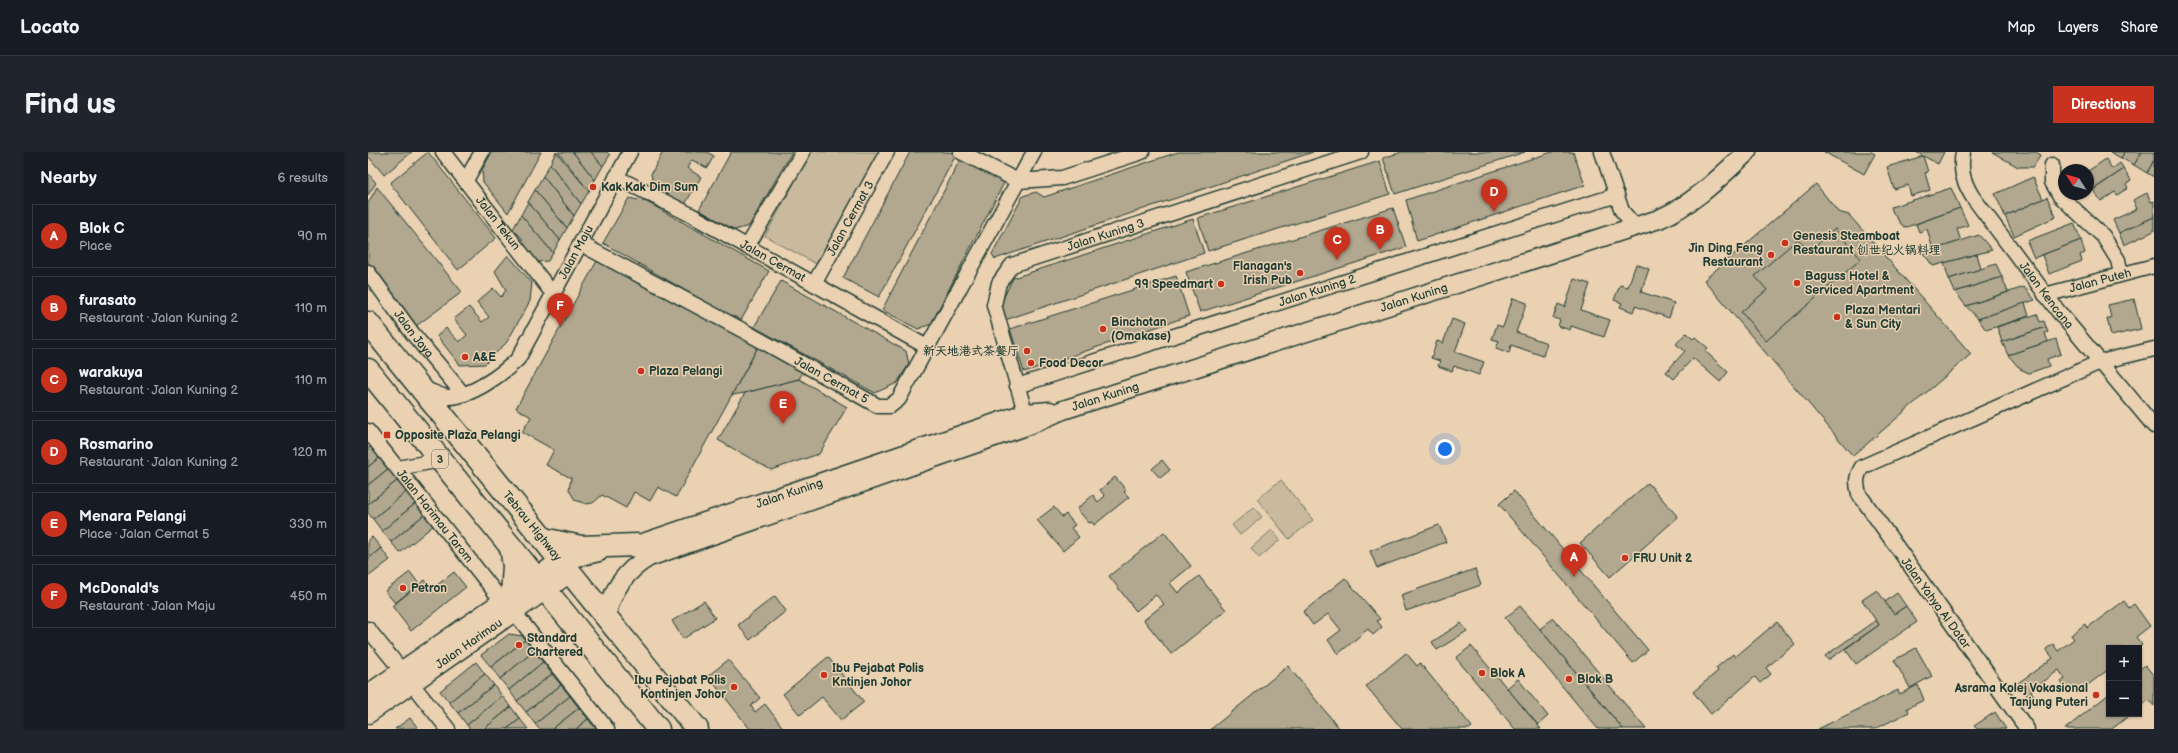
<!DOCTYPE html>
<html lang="en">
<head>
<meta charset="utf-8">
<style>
  body { margin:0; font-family:"Balsamiq Sans","LXGW WenKai TC",sans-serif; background:#20242c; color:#f1f3f6 }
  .controls { position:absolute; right:12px; bottom:12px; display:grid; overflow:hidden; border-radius:0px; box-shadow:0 1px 3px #0004 }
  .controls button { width:36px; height:36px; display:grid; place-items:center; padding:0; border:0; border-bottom:1px solid #363941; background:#171b24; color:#f1f3f6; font:20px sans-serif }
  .compass { position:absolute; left:1690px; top:12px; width:36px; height:36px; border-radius:50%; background:#171b24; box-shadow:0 1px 3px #0004; rotate:306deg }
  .you { position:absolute; left:1077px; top:297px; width:14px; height:14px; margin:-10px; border:3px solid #fff; border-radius:50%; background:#1a73e8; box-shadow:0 0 0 6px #1a73e833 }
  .badge { display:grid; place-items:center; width:26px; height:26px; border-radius:50%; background:#c8321e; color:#fff; font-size:13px; font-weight:700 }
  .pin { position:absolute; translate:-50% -33px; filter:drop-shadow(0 1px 2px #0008) }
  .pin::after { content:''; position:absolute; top:21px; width:14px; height:12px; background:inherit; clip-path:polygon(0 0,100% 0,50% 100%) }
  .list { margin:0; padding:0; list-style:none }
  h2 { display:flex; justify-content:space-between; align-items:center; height:52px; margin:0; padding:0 16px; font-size:17px }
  h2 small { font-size:13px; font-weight:400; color:#9ea1a6 }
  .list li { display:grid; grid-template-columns:26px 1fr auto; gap:12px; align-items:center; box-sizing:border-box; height:64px; margin:0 8px 8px; padding:0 8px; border:1px solid #363941; border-radius:0px }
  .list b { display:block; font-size:15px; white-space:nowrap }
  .list p { margin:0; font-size:13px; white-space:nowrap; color:#9ea1a6 }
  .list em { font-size:13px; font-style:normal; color:#9ea1a6 }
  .map { position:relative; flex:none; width:1786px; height:577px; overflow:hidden; border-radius:0px }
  header { display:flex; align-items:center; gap:24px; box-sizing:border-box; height:56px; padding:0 20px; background:#171b24; border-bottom:1px solid #363941 }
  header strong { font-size:19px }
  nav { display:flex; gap:22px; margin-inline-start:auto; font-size:14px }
  .intro { display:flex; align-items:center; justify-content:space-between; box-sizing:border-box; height:96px; padding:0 24px }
  h1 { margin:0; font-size:28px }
  .button { padding:10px 18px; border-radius:0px; background:#c8321e; color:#fff; font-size:14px; font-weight:700 }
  main { display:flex; gap:24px; padding:0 24px }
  aside { flex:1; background:#171b24; border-radius:0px; box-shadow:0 1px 3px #0004 }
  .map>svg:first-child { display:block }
  .green { fill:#c9b99d; stroke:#747b68 }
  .building { fill:#b2a78f; stroke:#1f3d34 }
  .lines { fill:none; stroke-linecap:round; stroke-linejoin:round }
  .minor-casing { stroke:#1f3d34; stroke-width:17 }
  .tertiary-casing { stroke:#1f3d34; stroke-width:21 }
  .trunk-casing { stroke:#1f3d34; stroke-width:25 }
  .minor { stroke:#ead1b2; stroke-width:14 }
  .tertiary { stroke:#ead1b2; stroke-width:18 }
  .trunk { stroke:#ead1b2; stroke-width:22 }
  .poi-dot { fill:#c8321e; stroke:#ead1b2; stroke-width:1.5 }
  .labels { text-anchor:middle; stroke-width:3; stroke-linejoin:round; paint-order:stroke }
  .shield { fill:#ead1b2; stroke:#5c695a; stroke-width:1 }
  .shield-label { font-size:11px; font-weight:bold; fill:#1f3d34 }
  .poi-label { font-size:12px; font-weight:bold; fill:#1f3d34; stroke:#ead1b2; text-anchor:start }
  .street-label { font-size:12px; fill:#1f3d34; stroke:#ead1b2 }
</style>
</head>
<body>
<header>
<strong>Locato</strong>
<nav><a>Map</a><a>Layers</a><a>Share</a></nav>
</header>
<div class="intro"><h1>Find us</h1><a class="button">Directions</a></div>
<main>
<aside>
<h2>Nearby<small>6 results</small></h2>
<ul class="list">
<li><span class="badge">A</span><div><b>Blok C</b><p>Place</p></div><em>90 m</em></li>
<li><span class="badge">B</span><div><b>furasato</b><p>Restaurant · Jalan Kuning 2</p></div><em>110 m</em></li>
<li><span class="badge">C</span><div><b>warakuya</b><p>Restaurant · Jalan Kuning 2</p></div><em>110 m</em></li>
<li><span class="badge">D</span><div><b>Rosmarino</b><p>Restaurant · Jalan Kuning 2</p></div><em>120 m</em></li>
<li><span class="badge">E</span><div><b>Menara Pelangi</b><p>Place · Jalan Cermat 5</p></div><em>330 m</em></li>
<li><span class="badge">F</span><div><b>McDonald's</b><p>Restaurant · Jalan Maju</p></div><em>450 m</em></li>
</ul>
</aside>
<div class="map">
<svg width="1786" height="577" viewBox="0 0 1786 577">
  <rect width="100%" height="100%" fill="#ead1b2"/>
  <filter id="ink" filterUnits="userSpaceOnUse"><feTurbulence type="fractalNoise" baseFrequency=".025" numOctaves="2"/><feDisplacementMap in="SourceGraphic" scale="8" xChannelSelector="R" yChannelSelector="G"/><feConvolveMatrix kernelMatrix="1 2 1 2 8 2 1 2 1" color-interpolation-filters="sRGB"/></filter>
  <g filter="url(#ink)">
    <!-- green -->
    <g class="green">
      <polygon points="443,0 512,0 450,113 397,84"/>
      <polygon points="913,328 945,368 921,387 889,347"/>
      <polygon points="886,355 894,365 872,383 864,373"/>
      <polygon points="904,378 912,388 891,406 883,396"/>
    </g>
    <!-- building -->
    <g class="building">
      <polygon points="0,0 44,0 16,23 0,4"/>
      <polygon points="60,0 128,86 90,118 22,31"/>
      <polygon points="124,0 173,0 140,61 115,30 114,18"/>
      <polygon points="188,0 221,39 213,52 182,12"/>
      <polygon points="190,0 205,0 227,28 221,39"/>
      <polygon points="205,0 223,0 235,14 227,28"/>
      <polygon points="223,0 239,0 242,3 235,14"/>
      <polygon points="295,0 339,0 346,4 339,16 324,8 319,16 333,25 316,54 286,36 283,22"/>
      <polygon points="363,0 424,0 381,74 367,78 331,58"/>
      <polygon points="542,0 582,0 588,3 511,145 475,126"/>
      <polygon points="810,0 945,0 627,107 624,102 655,44 668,40 676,45"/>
      <polygon points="1034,0 1157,0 1027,42 1015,6"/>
      <polygon points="1184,0 1205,0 1217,33 1049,89 1038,48"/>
      <polygon points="1456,0 1503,0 1507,2 1496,22"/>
      <polygon points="1548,0 1576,0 1570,12"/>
      <polygon points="1624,0 1668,0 1673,3 1665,15 1650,15"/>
      <polygon points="1742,0 1757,0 1753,6"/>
      <polygon points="1757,0 1774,0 1766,13 1753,6"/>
      <polygon points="1774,0 1786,0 1786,8 1779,21 1766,13"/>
      <polygon points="1555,4 1560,20 1557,21 1562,38 1543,44 1540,33 1526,37 1519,15"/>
      <polygon points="593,6 637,29 563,172 550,177 514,158"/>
      <polygon points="1738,7 1744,17 1752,11 1756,17 1720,41 1720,19"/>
      <polygon points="1786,8 1786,25 1779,21"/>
      <polygon points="1012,9 1022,42 840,99 830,66"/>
      <polygon points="182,12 213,52 206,64 175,24"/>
      <polygon points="1756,17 1763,28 1758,32 1760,36 1749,43 1747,40 1733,49 1725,38"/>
      <polygon points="0,21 8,31 0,43"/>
      <polygon points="175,24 206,64 199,76 167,38"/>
      <polygon points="1665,25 1675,47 1637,64 1627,42"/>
      <polygon points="1448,32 1470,60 1481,63 1603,202 1485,304 1336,128"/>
      <polygon points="9,35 94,140 48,174 0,110 0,51"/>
      <polygon points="1583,36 1592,56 1536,76 1525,61 1523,55"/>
      <polygon points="167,38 199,76 192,88 160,50"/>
      <polygon points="1779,41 1783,50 1786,49 1786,65 1751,81 1745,68 1769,57 1765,48"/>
      <polygon points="1679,45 1688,65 1646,84 1637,64"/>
      <polygon points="261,46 279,50 401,119 372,170 235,91"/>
      <polygon points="160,50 192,88 185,101 153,63"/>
      <polygon points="1025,56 1038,95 832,160 818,120"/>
      <polygon points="1592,56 1600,73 1589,77 1593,89 1565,98 1559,77 1551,80 1548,72"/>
      <polygon points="153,63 185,101 180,109 169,110 152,89 155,87 145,77"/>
      <polygon points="1786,65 1786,79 1756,93 1751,81"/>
      <polygon points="825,67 836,101 637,168 632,153 645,126"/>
      <polygon points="1706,71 1713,88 1666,106 1659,89"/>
      <polygon points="1467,77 1493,107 1398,189 1373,160 1399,138 1387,124 1430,87 1441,99"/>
      <polygon points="1611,83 1624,98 1565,114 1555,101"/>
      <polygon points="1713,88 1717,101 1712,103 1714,109 1681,122 1674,103"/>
      <polygon points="1609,102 1613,117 1581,127 1576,111"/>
      <polygon points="140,103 164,131 162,149 139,190 117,212 92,213 69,184 78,176 91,190 99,183 86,167 101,155 114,170 121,165 109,150 125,136 133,145 138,138 127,119"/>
      <polygon points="230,107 390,195 308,345 290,335 282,349 266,340 258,356 234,343 225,351 218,352 207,348 201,338 203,326 178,313 186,298 154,280 163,265 148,256"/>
      <polygon points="1268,112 1281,117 1273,140 1306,151 1301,166 1267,154 1265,160 1252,155 1254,151 1246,148 1252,133 1260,135"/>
      <polygon points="1628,112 1634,125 1587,140 1581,127"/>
      <polygon points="808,124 821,164 656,220 642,177"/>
      <polygon points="1634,125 1640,140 1598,154 1587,140"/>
      <polygon points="1206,127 1222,132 1213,158 1242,168 1236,185 1203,174 1202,178 1190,174 1192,168 1185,166 1190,152 1197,155"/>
      <polygon points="413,129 538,199 541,212 529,231 507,241 386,175"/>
      <polygon points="1656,135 1667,148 1610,167 1598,154"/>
      <polygon points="1145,146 1159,151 1148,180 1179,191 1175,204 1143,193 1141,201 1128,196 1131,189 1124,187 1129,173 1135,175"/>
      <polygon points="1766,147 1773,177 1743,184 1739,166 1743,166 1740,153"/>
      <polygon points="1657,151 1661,164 1618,178 1610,167"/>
      <polygon points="1669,162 1672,170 1676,169 1678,175 1634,190 1629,175"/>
      <polygon points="1084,167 1097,172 1087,200 1116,210 1111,223 1086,214 1084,219 1070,214 1072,209 1063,206 1069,189 1075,191"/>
      <polygon points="1678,175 1680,180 1677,181 1680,190 1640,203 1634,190"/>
      <polygon points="1318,181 1325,187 1327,185 1340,196 1337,199 1360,220 1352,230 1325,206 1306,227 1298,220 1317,199 1308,192"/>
      <polygon points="1688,187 1693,202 1679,207 1681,214 1661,221 1652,217 1640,203"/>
      <polygon points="390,195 435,220 431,227 377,241 364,243"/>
      <polygon points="431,227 479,255 451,302 403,318 350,288 377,241"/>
      <polygon points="3,294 12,305 0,315 0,296"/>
      <polygon points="12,305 21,316 0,333 0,315"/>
      <polygon points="794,308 802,318 792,326 784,317"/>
      <polygon points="21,316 30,328 0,352 0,333"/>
      <polygon points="747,325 758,338 756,340 761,345 726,373 724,370 721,371 709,357 725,343 730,350 737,344 732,338"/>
      <polygon points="30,328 39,339 5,367 0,361 0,352"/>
      <polygon points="1280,331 1310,365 1242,425 1212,391"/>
      <polygon points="39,339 48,351 14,379 5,367"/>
      <polygon points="1146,339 1280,498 1265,511 1131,352"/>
      <polygon points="48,351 57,362 23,390 14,379"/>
      <polygon points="686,355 694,365 698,362 707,373 703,376 711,385 695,399 669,368"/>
      <polygon points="57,362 66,373 32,401 23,390"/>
      <polygon points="1071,373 1078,390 1009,416 1002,399"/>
      <polygon points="796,380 823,414 802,431 810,441 831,424 858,458 803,502 776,468 796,452 788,443 768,459 741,424"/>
      <polygon points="4,385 13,396 0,407 0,388"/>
      <polygon points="13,396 22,408 0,425 0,407"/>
      <polygon points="1107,417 1113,433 1038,459 1033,443"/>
      <polygon points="42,420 51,432 27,451 17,439"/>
      <polygon points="86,420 98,435 43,479 24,454 57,428 64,437"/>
      <polygon points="977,426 1012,467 1009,469 1014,475 1005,483 1000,477 970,502 960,488 973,478 960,462 945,473 935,460"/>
      <polygon points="1509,438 1526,462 1538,454 1549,470 1488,512 1477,497 1511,473 1494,448"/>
      <polygon points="1529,441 1538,454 1526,462 1517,450"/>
      <polygon points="407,444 418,459 382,488 370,473"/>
      <polygon points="336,449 347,466 315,487 304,469"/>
      <polygon points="1756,449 1761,456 1766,452 1782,474 1768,485 1774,493 1770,496 1741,496 1741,517 1709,541 1704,534 1699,538 1693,530 1697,527 1691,518 1663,539 1671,551 1667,554 1650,531 1685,506 1678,497 1685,492 1690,499 1706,487 1703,483 1717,472 1719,476"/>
      <polygon points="1152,454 1172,477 1255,577 1230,577 1137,466"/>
      <polygon points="1185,466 1278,577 1255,577 1172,477"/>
      <polygon points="1508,468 1511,473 1460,508 1457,504"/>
      <polygon points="1409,470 1427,492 1398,516 1403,522 1392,531 1387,525 1343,562 1325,540 1350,519 1348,516 1365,502 1367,505"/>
      <polygon points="1093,471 1099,479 1069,498 1064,490"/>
      <polygon points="141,482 155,484 157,488 123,515 113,503"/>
      <polygon points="157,488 166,499 132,527 123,515"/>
      <polygon points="1103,494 1139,536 1173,577 1147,577 1088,506"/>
      <polygon points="1548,496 1564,524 1542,536 1526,508"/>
      <polygon points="166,499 175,510 141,538 132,527"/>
      <polygon points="1038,501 1049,514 1052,511 1104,575 1101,577 1034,577 998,534"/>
      <polygon points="460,505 496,550 473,568 454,545 432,563 415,542"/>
      <polygon points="360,508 392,546 383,554 387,560 397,552 416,577 382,577 340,524"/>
      <polygon points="108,510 117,522 81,550 72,539"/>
      <polygon points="175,510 184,522 149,549 141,538"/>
      <polygon points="1777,513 1786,524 1786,554 1781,548 1771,556 1771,518"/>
      <polygon points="920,514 972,577 843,577"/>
      <polygon points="117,522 126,533 90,561 81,550"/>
      <polygon points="184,522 193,533 158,560 149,549"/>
      <polygon points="1150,527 1180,564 1170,573 1139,536"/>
      <polygon points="126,533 134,544 99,573 90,561"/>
      <polygon points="193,533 202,544 167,572 158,560"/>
      <polygon points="1550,533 1556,548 1539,556 1541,560 1507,577 1450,577 1530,538 1532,542"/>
      <polygon points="1741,542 1741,562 1763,562 1744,577 1697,577"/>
      <polygon points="134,544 143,555 116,577 102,577 99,573"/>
      <polygon points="202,544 211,556 184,577 171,577 167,572"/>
      <polygon points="143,555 152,567 139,577 116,577"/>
      <polygon points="211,556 220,567 208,577 184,577"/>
      <polygon points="1627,560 1638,577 1609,577 1606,574"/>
      <polygon points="42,566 50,576 27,577"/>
      <polygon points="152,567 160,577 139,577"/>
      <polygon points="220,567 228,577 208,577"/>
    </g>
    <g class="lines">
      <!-- minor casing -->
      <g class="minor-casing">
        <g id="minor">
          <path id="s1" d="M75,0L185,142"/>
          <polyline points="593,0 650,29 694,26 774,0"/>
          <polyline points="1234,0 1254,59 1267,74"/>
          <path id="s2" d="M1595,0C1592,18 1595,29 1604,44L1690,159L1786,274"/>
          <polyline points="1684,13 1684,30 1692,44 1735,84 1750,108 1753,122"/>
          <path id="s3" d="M248,25L323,63L559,195"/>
          <polyline points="98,28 114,0"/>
          <path id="s4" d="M213,92L376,179L510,254H522L531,247L666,0"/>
          <polyline points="379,95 435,0"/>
          <path id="s5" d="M0,120L45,182L95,242"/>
          <path id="s6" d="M446,132L519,0"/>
          <path id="s7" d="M1677,143L1786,114"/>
          <path id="s8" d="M649,234L1249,43"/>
          <path id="s9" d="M57,237C65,240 72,244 80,245C104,245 134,222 150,207L262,0"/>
          <path id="s10" d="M660,270L626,153L631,131L644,113L993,0"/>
          <path id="s11" d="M0,279L134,449"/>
          <polyline points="30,316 73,308"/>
          <polyline points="146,460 239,577"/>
          <polyline points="0,477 34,519"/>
          <polyline points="43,531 80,577"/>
          <path d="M1659,577L1491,342C1488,331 1488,324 1494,315L1732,210L1786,197"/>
        </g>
      </g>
      <!-- tertiary casing -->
      <g class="tertiary-casing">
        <g id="tertiary">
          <path id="s12" d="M256,395L269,393L657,261L682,259"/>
          <path id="s13" d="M238,466C243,439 257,419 281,405L661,273L695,258L1291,67C1326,52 1352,25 1379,0"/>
          <polyline points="0,542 192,409 231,400"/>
          <path id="s14" d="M0,562L202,421"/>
        </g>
      </g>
      <!-- trunk casing -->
      <g class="trunk-casing">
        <g id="trunk">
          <path id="s15" d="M0,171L329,577"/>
          <polyline points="0,218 290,577"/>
          <polyline points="175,387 213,395 269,393"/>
          <polyline points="143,395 146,414 144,442"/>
        </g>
      </g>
      <!-- minor -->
      <use href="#minor" class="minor"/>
      <!-- tertiary -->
      <use href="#tertiary" class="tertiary"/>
      <!-- trunk -->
      <use href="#trunk" class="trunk"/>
    </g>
  </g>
  <!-- markers -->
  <g class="poi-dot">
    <circle cx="225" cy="35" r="4"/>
    <circle cx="1417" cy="91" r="4"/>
    <circle cx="1403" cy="103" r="4"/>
    <circle cx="932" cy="121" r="4"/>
    <circle cx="1429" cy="131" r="4"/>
    <circle cx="853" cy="132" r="4"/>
    <circle cx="1469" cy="165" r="4"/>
    <circle cx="735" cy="177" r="4"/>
    <circle cx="659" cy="199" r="4"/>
    <circle cx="97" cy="205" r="4"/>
    <circle cx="663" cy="211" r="4"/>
    <circle cx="273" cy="219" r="4"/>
    <rect x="15" y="279" width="8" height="8" rx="2"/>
    <circle cx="1257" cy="406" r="4"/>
    <circle cx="35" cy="436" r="4"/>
    <circle cx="151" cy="493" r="4"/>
    <circle cx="1114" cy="521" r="4"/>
    <circle cx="456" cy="523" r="4"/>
    <circle cx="1201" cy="527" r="4"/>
    <circle cx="366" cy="535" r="4"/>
    <circle cx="1728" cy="543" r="4"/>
  </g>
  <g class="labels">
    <!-- shield labels -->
    <rect class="shield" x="64" y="298" width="16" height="18" rx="3"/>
    <g class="shield-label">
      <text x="72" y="311">3</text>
    </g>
    <!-- poi labels -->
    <g class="poi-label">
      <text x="233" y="39">Kak Kak Dim Sum</text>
      <text x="1425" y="88">Genesis Steamboat<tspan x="1425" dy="14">Restaurant 创世纪火锅料理</tspan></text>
      <text x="1395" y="100" text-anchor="end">Jin Ding Feng<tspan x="1395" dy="14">Restaurant</tspan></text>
      <text x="924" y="118" text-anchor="end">Flanagan's<tspan x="924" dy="14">Irish Pub</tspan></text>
      <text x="1437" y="128">Baguss Hotel &amp;<tspan x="1437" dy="14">Serviced Apartment</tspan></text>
      <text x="845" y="136" text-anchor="end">99 Speedmart</text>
      <text x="1477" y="162">Plaza Mentari<tspan x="1477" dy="14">&amp; Sun City</tspan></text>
      <text x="743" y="174">Binchotan<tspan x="743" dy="14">(Omakase)</tspan></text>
      <text x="651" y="203" text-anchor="end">新天地港式茶餐厅</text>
      <text x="105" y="209">A&amp;E</text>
      <text x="671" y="215">Food Decor</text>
      <text x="281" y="223">Plaza Pelangi</text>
      <text x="27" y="287">Opposite Plaza Pelangi</text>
      <text x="1265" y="410">FRU Unit 2</text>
      <text x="43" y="440">Petron</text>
      <text x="159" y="490">Standard<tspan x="159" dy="14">Chartered</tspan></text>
      <text x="464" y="520">Ibu Pejabat Polis<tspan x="464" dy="14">Kntinjen Johor</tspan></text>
      <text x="1122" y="525">Blok A</text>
      <text x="1209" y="531">Blok B</text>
      <text x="358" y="532" text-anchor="end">Ibu Pejabat Polis<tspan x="358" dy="14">Kontinjen Johor</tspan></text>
      <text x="1720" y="540" text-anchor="end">Asrama Kolej Vokasional<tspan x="1720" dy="14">Tanjung Puteri</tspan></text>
    </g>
    <!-- street labels -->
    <g class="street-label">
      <text dy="4" stroke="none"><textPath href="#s6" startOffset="75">Jalan Cermat 3</textPath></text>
      <text dy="4" stroke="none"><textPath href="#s1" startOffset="90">Jalan Tekun</textPath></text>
      <text dy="4" stroke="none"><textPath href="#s10" startOffset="265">Jalan Kuning 3</textPath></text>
      <text dy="4" stroke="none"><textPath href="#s9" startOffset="227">Jalan Maju</textPath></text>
      <text dy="4" stroke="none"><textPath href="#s3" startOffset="178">Jalan Cermat</textPath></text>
      <text dy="4" stroke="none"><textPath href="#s7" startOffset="57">Jalan Puteh</textPath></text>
      <text dy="4" stroke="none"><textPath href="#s8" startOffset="315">Jalan Kuning 2</textPath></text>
      <text dy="4" stroke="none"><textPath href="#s2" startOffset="170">Jalan Kencana</textPath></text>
      <text dy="4" stroke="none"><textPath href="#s13" startOffset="885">Jalan Kuning</textPath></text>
      <text dy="4" stroke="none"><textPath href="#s5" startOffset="77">Jalan Jaya</textPath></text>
      <text dy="4" stroke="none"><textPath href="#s4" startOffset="285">Jalan Cermat 5</textPath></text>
      <text dy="4" stroke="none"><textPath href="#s13" startOffset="561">Jalan Kuning</textPath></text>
      <text dy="4" stroke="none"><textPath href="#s12" startOffset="174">Jalan Kuning</textPath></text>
      <text dy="4" stroke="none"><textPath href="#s11" startOffset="108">Jalan Harimau Tarom</textPath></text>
      <text dy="4" stroke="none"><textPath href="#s15" startOffset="261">Tebrau Highway</textPath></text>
      <text transform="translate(1568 451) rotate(54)" y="4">Jalan Yahya Al Datar</text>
      <text dy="4" stroke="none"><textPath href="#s14" startOffset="123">Jalan Harimau</textPath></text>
    </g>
  </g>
</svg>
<div class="controls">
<button>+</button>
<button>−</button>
</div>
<svg class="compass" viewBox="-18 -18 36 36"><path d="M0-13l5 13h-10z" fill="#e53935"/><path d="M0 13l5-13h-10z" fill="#9ea1a6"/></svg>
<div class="you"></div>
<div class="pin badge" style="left:1206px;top:425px">A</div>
<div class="pin badge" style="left:1012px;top:98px">B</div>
<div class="pin badge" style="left:969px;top:108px">C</div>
<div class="pin badge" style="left:1126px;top:60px">D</div>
<div class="pin badge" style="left:415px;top:272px">E</div>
<div class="pin badge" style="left:192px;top:174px">F</div>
</div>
</main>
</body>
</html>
